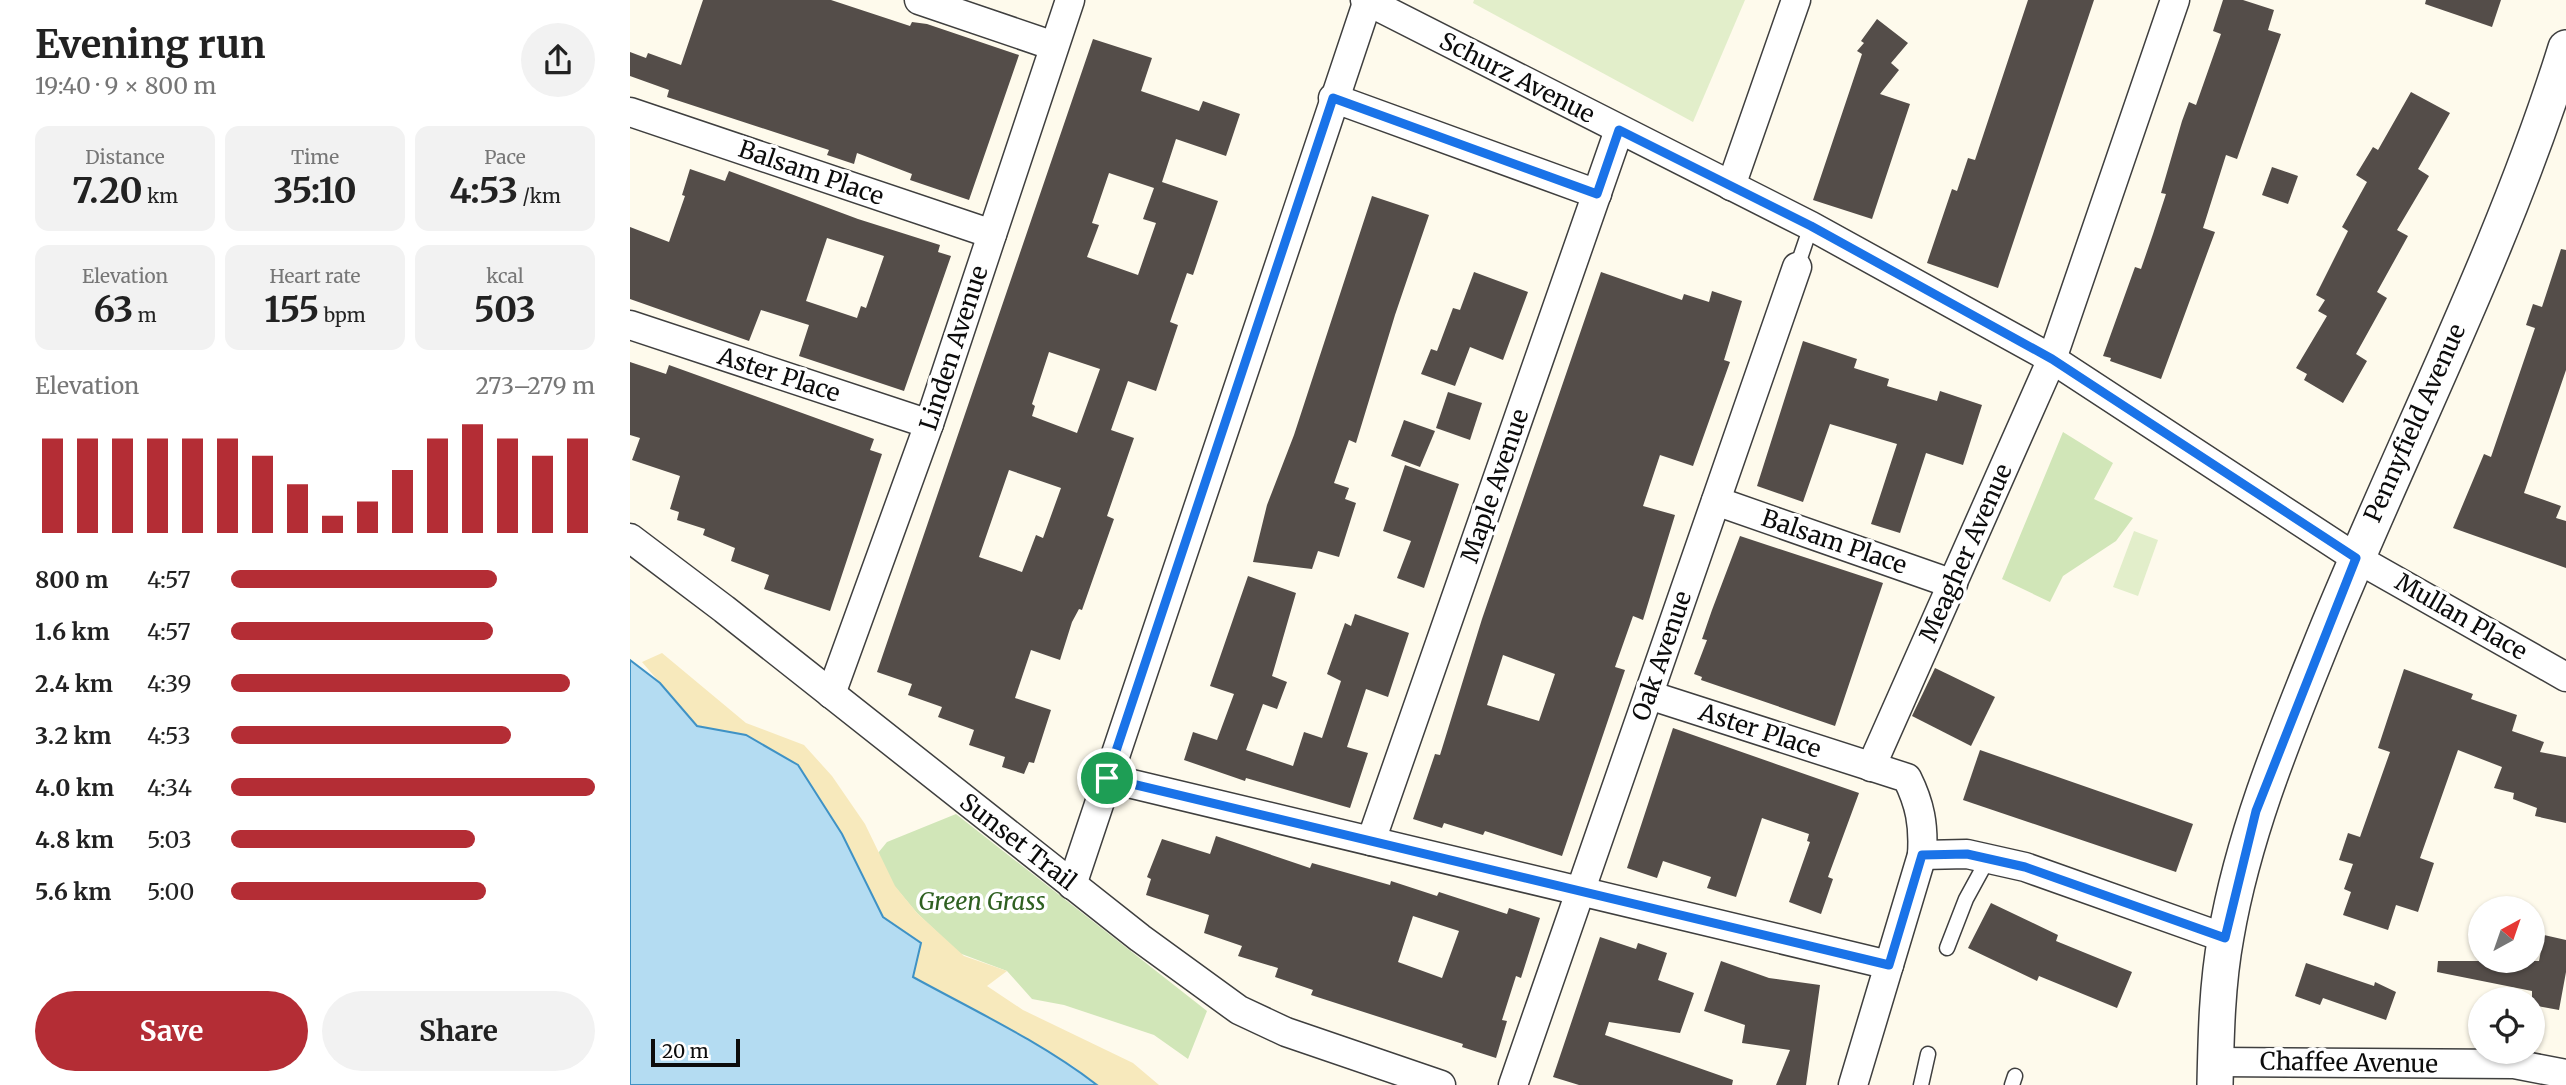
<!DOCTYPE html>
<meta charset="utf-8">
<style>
:root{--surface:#fff;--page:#f2f2f2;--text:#222;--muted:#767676;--accent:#b42d35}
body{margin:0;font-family:Merriweather,serif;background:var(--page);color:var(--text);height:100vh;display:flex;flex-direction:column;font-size:26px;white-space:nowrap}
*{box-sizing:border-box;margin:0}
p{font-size:23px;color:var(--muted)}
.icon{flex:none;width:38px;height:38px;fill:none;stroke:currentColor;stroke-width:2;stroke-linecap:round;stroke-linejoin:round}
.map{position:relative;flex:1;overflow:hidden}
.sheet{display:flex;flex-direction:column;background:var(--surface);width:630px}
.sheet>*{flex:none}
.needle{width:46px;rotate:40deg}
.fabs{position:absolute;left:1838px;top:896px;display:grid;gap:14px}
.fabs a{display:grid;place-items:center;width:77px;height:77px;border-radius:50%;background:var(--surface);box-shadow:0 2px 5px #0004;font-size:35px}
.scale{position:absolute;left:21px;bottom:18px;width:89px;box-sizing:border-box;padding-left:7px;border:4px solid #0c0c0c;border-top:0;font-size:19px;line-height:24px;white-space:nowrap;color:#0c0c0c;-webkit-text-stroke:5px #fff;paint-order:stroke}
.pin{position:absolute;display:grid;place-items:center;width:60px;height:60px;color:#fff;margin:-30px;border:4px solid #fff;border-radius:50%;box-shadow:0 2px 7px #0007}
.round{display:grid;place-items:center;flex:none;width:74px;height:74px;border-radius:37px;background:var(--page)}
.head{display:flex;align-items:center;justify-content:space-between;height:119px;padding:0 35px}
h1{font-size:38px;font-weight:700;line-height:52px}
.figures{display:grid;grid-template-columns:repeat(3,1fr);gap:10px;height:119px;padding:7px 35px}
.figures div{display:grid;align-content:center;border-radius:14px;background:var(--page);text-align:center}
.figures b{font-size:35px;font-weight:700}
.figures small{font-size:19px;font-weight:400}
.figures p{font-size:19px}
.chart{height:196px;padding:14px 35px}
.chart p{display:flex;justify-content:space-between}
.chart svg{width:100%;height:126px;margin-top:7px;stroke:var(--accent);stroke-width:6}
.primary-button{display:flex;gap:14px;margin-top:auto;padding:14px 35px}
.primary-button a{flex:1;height:80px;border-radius:42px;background:var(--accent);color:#fff;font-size:28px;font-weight:700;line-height:80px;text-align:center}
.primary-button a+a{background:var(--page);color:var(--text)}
ul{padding:0 35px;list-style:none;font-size:23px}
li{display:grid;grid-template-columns:112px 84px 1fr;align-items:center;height:52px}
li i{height:18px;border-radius:9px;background:var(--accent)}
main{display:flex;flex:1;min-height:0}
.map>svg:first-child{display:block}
.green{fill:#d1e6b8}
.sand{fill:#f7e9bc}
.pitch{fill:#e2eeca}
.water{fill:#b4dcf2;stroke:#3f92c5;stroke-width:2}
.building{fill:#544d49;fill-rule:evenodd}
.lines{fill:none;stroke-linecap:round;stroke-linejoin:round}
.service-casing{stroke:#3f3f3f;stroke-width:17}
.minor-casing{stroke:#3f3f3f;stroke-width:31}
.tertiary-casing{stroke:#3f3f3f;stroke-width:38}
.service{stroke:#fff;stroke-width:14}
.minor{stroke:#fff;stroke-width:28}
.tertiary{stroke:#fff;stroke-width:35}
.route-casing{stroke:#fff;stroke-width:14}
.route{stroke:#1a73e8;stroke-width:9}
.labels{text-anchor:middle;stroke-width:7;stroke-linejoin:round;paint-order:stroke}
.street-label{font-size:24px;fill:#0c0c0c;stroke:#fff}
.park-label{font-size:24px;font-style:italic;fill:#2f6021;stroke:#fff}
</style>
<main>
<section class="sheet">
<div class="head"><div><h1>Evening run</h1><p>19:40 · 9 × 800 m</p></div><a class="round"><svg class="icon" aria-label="share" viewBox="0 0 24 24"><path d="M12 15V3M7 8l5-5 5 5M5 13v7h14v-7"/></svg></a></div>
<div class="figures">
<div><p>Distance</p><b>7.20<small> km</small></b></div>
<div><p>Time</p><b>35:10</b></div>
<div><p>Pace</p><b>4:53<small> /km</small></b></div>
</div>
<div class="figures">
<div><p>Elevation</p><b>63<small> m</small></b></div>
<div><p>Heart rate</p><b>155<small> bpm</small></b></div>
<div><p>kcal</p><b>503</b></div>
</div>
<div class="chart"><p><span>Elevation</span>273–279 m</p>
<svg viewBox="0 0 160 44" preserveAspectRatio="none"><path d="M5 44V11M15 44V11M25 44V11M35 44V11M45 44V11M55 44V11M65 44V17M75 44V27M85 44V38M95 44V33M105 44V22M115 44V11M125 44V6M135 44V11M145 44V17M155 44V11"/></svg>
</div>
<ul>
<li><b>800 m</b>4:57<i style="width:73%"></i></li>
<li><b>1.6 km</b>4:57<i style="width:72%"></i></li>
<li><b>2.4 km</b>4:39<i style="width:93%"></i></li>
<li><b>3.2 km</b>4:53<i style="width:77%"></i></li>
<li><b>4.0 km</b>4:34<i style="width:100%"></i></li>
<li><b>4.8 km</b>5:03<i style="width:67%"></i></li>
<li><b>5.6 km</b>5:00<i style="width:70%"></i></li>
</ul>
<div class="primary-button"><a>Save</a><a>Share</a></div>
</section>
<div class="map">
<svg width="1936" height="1085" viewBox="0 0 1936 1085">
<rect width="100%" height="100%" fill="#fefaec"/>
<g class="green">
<path d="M 1433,432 L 1483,463 L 1464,499 L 1503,518 L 1486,541 L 1433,576 L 1420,602 L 1372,579 Z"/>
<path d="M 326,814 L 577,1011 L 558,1059 L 524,1035 L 434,1005 L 402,999 L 377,971 L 329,953 L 287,913 L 255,875 L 248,853 L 257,842 Z"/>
</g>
<path class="sand" d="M 32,653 L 116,723 L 174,745 L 202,776 L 235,824 L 265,886 L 287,913 L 334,956 L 377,971 L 357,986 L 393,1010 L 503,1063 L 529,1085 L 467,1085 L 443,1066 L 371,1024 L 339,1010 L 283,977 L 291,943 L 253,917 L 212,834 L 168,765 L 116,735 L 67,726 L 12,662 Z"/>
<g class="pitch">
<path d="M 844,0 L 1115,0 L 1063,122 L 843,3 Z"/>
<path d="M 1504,531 L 1528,540 L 1508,596 L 1483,587 Z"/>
</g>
<path class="water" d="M 0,660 L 30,683 L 67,726 L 116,735 L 168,765 L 212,834 L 253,917 L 291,943 L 283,977 C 345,1011 411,1042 467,1085 L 0,1085 Z"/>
<g class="building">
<path d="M 73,0 L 201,0 L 280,26 L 282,22 L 297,24 L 389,55 L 339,200 L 280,180 L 282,174 L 227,153 L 224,164 L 197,155 L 199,150 L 37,97 L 39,90 L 0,76 L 0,52 L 16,58 L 18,53 L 51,65 Z"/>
<path d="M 1398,0 L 1464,0 L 1368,288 L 1297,263 L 1322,189 L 1327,191 L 1338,158 L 1345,160 Z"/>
<path d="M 1593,0 L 1613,0 L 1644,10 L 1638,30 L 1651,34 L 1607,159 L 1596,155 L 1573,228 L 1585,232 L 1531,379 L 1480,361 L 1481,358 L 1473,356 L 1505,267 L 1511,269 L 1523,234 L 1536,194 L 1531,193 L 1552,121 L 1559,102 L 1566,105 L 1591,34 L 1583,31 Z"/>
<path d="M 1796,0 L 1871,0 L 1862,27 L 1795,4 Z"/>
<path d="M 1247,19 L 1278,43 L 1261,63 L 1269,70 L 1250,94 L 1280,104 L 1242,219 L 1183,200 L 1232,54 L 1227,51 L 1234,43 L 1231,41 Z"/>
<path d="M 463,39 L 522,58 L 511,91 L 569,111 L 573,101 L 610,114 L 596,156 L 546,139 L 532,182 L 588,201 L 563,275 L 557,273 L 540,322 L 548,325 L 526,391 L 498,381 L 481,430 L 504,438 L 477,516 L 484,519 L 452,610 L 449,609 L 442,622 L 430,660 L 401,650 L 385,698 L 421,710 L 404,763 L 399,762 L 394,774 L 372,767 L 375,757 L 339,745 L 344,730 L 308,717 L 312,707 L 278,695 L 282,684 L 247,672 ZM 479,173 L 524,188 L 513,219 L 526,223 L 508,275 L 457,257 L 469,225 L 462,223 ZM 419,352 L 470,369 L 447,433 L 402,416 L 405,406 L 402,404 ZM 379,470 L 431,488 L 413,538 L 406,535 L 392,572 L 349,557 Z"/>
<path d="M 1781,92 L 1820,113 L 1788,169 L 1799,176 L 1767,230 L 1778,236 L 1747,292 L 1757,298 L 1726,354 L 1737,361 L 1713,403 L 1674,380 L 1677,374 L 1666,368 L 1697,316 L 1688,311 L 1695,300 L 1686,295 L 1718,231 L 1712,227 L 1737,182 L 1726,175 L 1743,147 L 1748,150 Z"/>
<path d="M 1642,167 L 1668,176 L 1658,204 L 1632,195 Z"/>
<path d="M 60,169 L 95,181 L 99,171 L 228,219 L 310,245 L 308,252 L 321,256 L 274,391 L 169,356 L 179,325 L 131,310 L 119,341 L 0,299 L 0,227 L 39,242 L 55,196 L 52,195 ZM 197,238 L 254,256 L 236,308 L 231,306 L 227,318 L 176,301 Z"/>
<path d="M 742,196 L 799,215 L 765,315 L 726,443 L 719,440 L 704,483 L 719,488 L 715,499 L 726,503 L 709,557 L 688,551 L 682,569 L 623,562 L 637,505 L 664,435 Z"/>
<path d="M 1931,249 L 1936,250 L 1936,370 L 1894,493 L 1931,506 L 1926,518 L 1936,521 L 1936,568 L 1823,528 L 1854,454 L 1861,457 L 1905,328 L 1896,325 L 1903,304 L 1912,307 Z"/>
<path d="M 844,272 L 898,292 L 873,360 L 840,347 L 825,386 L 791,374 L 801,349 L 807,351 L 823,308 L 830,310 Z"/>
<path d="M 971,272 L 1052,300 L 1054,294 L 1079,302 L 1082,291 L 1112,301 L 1094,360 L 1100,362 L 1063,466 L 1030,455 L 1013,506 L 1045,515 L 1013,620 L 1003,616 L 985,667 L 995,670 L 932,856 L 855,831 L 853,835 L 814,823 L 812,828 L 783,819 L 805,754 L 810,755 L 852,619 ZM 873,655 L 925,674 L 909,721 L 857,705 Z"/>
<path d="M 1173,341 L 1227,359 L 1224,368 L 1259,379 L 1257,386 L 1307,401 L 1310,391 L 1352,405 L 1333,465 L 1296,453 L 1270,533 L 1241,524 L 1267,444 L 1200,424 L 1173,502 L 1127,486 Z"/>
<path d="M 0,362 L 36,374 L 39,365 L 244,439 L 240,450 L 252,454 L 200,611 L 134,589 L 139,575 L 101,561 L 105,548 L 73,535 L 75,529 L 47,520 L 49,512 L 40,509 L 50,476 L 2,460 L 10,438 L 0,435 Z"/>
<path d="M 818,392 L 852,403 L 840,440 L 806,428 Z"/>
<path d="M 774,420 L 805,431 L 790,467 L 761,456 Z"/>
<path d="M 775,465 L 829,484 L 794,588 L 767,578 L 781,541 L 753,531 Z"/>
<path d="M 1110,536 L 1253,583 L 1205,726 L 1071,680 L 1072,677 L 1064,674 L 1077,640 L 1072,639 L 1082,610 Z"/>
<path d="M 618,576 L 666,593 L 642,676 L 657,682 L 647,709 L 633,704 L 616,750 L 663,766 L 674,732 L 692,738 L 711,681 L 697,674 L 715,623 L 721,626 L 725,614 L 779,633 L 758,697 L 736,689 L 717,747 L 738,753 L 720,808 L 616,778 L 615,781 L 554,760 L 563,732 L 587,740 L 604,694 L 580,686 Z"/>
<path d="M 1305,668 L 1365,697 L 1341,746 L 1282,716 Z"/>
<path d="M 1774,669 L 1843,694 L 1841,699 L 1887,715 L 1882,731 L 1914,742 L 1910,752 L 1936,757 L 1936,823 L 1905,816 L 1907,808 L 1883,799 L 1884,793 L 1864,788 L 1872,767 L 1828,750 L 1790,858 L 1804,863 L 1788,912 L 1766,905 L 1758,930 L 1713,915 L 1721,892 L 1714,889 L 1723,864 L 1709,860 L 1718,833 L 1730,837 L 1760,752 L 1748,748 Z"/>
<path d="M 1043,728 L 1229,793 L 1198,877 L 1203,879 L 1191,914 L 1159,902 L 1180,842 L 1177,841 L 1179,834 L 1132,818 L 1106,897 L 1077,888 L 1081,877 L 1033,861 L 1027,878 L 997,868 Z"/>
<path d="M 1350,750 L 1563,824 L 1546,872 L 1333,800 Z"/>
<path d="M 586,836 L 680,868 L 682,863 L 760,885 L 761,881 L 807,896 L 809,892 L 877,914 L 879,908 L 910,918 L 891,978 L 886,976 L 872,1020 L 877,1021 L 866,1058 L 832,1047 L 833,1044 L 681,995 L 683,990 L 645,977 L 648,968 L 608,956 L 612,946 L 574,933 L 579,915 L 516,895 L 521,879 L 517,877 L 532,839 L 580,854 ZM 783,916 L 829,931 L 812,978 L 768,962 Z"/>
<path d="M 1361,903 L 1428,935 L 1426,941 L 1502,972 L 1487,1008 L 1409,976 L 1407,981 L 1338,948 Z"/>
<path d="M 1914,935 L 1936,940 L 1936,972 L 1929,1010 L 1902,1005 L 1902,991 L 1807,972 L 1808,961 L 1909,961 Z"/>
<path d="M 970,937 L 1006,949 L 1008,943 L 1037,953 L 1028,980 L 1064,993 L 1050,1033 L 979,1022 L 975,1035 L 1103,1080 L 1102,1085 L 949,1085 L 923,1077 Z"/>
<path d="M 1091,961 L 1139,978 L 1190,985 L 1176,1085 L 1146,1085 L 1160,1050 L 1112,1043 L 1115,1025 L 1074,1011 Z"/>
<path d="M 1676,963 L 1744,986 L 1745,982 L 1766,992 L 1756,1020 L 1693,998 L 1690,1005 L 1665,996 Z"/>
</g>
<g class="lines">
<defs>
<g id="service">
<path d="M 1167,267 L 1181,226"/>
<path d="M 1317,948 L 1336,899 L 1359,857"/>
<path d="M 1291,1085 L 1298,1054"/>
<path d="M 1382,1085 L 1385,1076"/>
</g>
<g id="minor">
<path d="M 289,0 L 424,46"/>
<path d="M 735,0 L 1181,226 L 1422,359 L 1726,558 L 1936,677"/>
<path d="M 703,98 L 967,194"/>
<path d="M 0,112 L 362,234"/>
<path d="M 1101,186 L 1166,0"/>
<path d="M 0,325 L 299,424"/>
<path d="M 1086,501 L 1323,584"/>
<path d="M 0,538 L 94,609 L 510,938 L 609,1010 L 656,1032 L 811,1085"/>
<path d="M 201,694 L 299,424 L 440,0"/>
<path d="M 1019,695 L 1277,778 C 1290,804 1294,825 1292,855 L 1223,1085"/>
<path d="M 1241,767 L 1422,359 L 1545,0"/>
<path d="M 477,778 L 1259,965"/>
<path d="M 741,841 L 989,130"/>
<path d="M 1292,855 L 1337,854 L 1395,867 L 1595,938"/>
<path d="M 442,885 L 738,0"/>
<path d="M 1586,1062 L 1884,1064 L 1936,1074"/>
<path d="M 883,1085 L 1167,267"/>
</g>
<path id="tertiary" d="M 1585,1085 C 1586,1036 1587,984 1596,936 C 1614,832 1655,734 1694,637 C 1774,441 1873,250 1936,48"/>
</defs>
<use href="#service" class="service-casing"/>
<use href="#minor" class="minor-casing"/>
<use href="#tertiary" class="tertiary-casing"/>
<use href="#service" class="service"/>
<use href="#minor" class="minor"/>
<use href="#tertiary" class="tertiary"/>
</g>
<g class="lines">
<defs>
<path id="route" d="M 703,98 L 967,194 L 989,130 L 1181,226 L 1422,359 L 1726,558 L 1626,811 L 1595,938 L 1395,867 L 1337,854 L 1292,855 L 1259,965 L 477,778 Z"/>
</defs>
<use href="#route" class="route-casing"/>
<use href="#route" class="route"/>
</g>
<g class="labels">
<g class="street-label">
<text transform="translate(887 78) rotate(27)" y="8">Schurz Avenue</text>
<text transform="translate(181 173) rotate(19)" y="8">Balsam Place</text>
<text transform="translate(324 348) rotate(-72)" y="8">Linden Avenue</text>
<text transform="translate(149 375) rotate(18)" y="8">Aster Place</text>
<text transform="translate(1785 423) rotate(-66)" y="8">Pennyfield Avenue</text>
<text transform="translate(865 486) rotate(-71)" y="8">Maple Avenue</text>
<text transform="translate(1204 542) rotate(19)" y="8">Balsam Place</text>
<text transform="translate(1336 553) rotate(-66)" y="8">Meagher Avenue</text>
<text transform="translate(1831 617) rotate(30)" y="8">Mullan Place</text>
<text transform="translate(1032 656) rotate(-71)" y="8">Oak Avenue</text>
<text transform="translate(1130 731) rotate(18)" y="8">Aster Place</text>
<text transform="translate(388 842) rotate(38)" y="8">Sunset Trail</text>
<text transform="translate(1719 1063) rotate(1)" y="8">Chaffee Avenue</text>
</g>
<g class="park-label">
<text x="352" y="910">Green Grass</text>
</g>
</g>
</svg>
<div class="fabs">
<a><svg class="needle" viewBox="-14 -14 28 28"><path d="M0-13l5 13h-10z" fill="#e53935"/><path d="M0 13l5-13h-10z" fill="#767676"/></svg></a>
<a><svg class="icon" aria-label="locate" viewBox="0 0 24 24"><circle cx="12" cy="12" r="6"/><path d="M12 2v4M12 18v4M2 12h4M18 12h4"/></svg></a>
</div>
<div class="scale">20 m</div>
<div class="pin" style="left:477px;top:778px;background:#1e9e55"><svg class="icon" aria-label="arrive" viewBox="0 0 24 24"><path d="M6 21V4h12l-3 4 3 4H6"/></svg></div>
</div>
</main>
